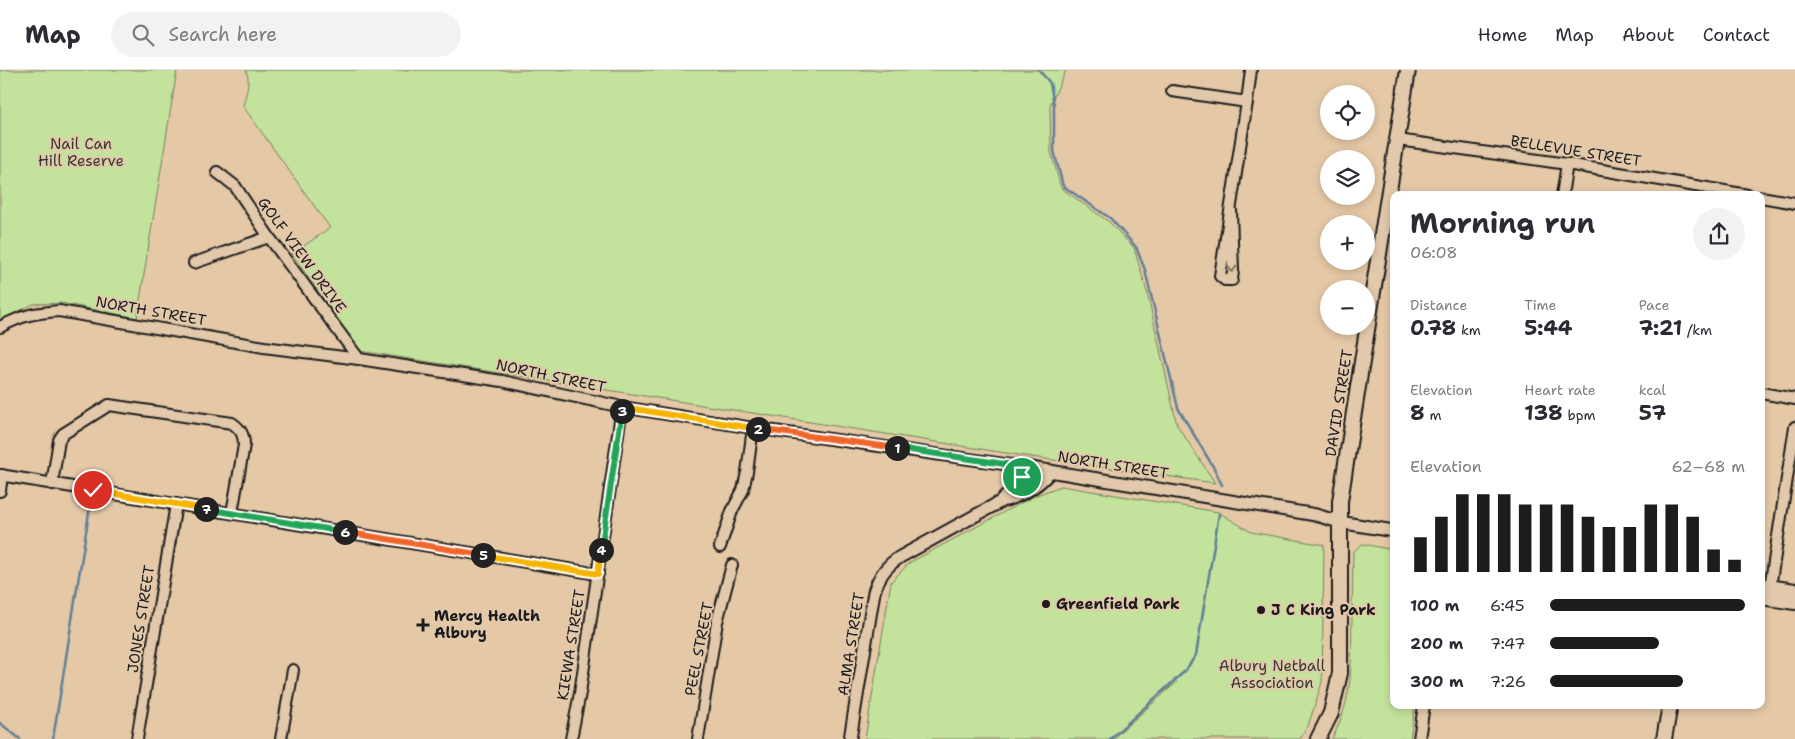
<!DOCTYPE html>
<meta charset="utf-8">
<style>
:root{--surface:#fff;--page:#f2f2f3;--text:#2b2b33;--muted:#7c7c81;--line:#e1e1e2;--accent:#1c1c1c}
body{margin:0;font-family:"Shantell Sans",sans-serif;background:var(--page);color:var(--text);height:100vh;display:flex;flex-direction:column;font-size:19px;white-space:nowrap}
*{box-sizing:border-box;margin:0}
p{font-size:16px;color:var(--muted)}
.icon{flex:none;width:28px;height:28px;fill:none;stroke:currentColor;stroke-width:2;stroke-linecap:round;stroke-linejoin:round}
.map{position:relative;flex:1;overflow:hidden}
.sheet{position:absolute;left:1390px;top:121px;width:375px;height:518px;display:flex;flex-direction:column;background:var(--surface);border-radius:10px;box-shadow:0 2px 8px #0003}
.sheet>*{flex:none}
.controls{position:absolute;left:1320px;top:15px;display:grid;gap:10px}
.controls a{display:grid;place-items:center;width:55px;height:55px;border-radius:50%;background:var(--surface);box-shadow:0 2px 8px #0003;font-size:25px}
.pin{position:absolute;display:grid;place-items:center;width:42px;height:42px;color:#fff;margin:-21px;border:2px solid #fff;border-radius:50%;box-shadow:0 1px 5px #0007}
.km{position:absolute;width:25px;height:25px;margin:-12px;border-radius:50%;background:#222;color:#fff;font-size:14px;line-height:25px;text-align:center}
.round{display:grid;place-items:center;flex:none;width:52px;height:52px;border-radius:26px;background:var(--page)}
.summary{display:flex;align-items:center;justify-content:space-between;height:85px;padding:0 20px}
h1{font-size:28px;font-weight:700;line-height:38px}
.figures{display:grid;grid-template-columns:repeat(3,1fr);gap:8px;height:85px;padding:5px 20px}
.figures div{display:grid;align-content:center}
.figures b{font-size:21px;font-weight:700}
.figures small{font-size:14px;font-weight:400}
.figures p{font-size:14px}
.chart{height:140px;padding:10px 20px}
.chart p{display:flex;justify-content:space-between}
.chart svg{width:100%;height:90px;margin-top:5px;stroke:var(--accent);stroke-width:6}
ul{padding:0 20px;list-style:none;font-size:16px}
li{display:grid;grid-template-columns:80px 60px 1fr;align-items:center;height:38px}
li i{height:12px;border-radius:6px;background:var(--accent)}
header{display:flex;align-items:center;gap:30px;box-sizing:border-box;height:70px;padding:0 25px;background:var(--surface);border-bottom:1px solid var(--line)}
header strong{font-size:24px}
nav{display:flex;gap:28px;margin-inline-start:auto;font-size:18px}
.search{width:350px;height:45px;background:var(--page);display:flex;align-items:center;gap:12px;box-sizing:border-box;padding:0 18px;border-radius:28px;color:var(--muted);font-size:19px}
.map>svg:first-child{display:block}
.green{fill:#c3e39c;stroke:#70805c}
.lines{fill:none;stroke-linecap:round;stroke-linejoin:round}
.stream{stroke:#5f8098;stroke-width:2.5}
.minor-casing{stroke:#1c1c1c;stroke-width:14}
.tertiary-casing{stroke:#1c1c1c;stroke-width:15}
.secondary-casing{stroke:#1c1c1c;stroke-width:18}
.minor{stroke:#e3c9ab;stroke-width:10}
.tertiary{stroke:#e3c9ab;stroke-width:11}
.secondary{stroke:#e3c9ab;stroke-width:14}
.oneway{stroke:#807264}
.split-1-casing{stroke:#fff;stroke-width:10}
.split-2-casing{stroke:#fff;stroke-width:10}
.split-3-casing{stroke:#fff;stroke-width:10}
.split-4-casing{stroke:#fff;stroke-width:10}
.split-5-casing{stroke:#fff;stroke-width:10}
.split-6-casing{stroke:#fff;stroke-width:10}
.split-7-casing{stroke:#fff;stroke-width:10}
.split-8-casing{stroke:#fff;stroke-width:10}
.split-1{stroke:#22a559;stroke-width:6}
.split-2{stroke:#f0652b;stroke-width:6}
.split-3{stroke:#f5b400;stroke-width:6}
.split-4{stroke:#22a559;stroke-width:6}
.split-5{stroke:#f5b400;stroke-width:6}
.split-6{stroke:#f0652b;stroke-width:6}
.split-7{stroke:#22a559;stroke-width:6}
.split-8{stroke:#f5b400;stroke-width:6}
.poi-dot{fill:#1c1c1c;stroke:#e3c9ab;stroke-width:2}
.labels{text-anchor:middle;stroke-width:4;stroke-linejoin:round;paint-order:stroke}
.park-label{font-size:15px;fill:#353a2f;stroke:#e3c9ab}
.street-label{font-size:15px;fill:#1c1c1c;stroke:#e3c9ab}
.poi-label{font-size:15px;font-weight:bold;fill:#1c1c1c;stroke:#e3c9ab;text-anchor:start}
</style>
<header>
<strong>Map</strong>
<div class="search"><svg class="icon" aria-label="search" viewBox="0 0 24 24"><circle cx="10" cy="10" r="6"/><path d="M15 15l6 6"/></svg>Search here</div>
<nav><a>Home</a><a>Map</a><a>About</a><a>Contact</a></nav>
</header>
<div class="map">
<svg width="1795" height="669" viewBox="0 0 1795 669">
<rect width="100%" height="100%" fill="#e5c8a6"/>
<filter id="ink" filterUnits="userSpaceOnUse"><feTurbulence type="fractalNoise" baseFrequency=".02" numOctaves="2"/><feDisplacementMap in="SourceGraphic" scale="10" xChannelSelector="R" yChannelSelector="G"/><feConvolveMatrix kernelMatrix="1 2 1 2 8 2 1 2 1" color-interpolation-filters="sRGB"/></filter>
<g filter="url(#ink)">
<g class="green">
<path d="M 0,0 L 177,0 L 137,248 L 61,233 L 33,234 L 0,251 Z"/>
<path d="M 246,0 L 1066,0 L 1050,35 L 1051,82 L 1061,118 L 1109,152 L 1134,178 L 1147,222 L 1177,355 L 1215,413 L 1025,386 L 360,281 L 292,184 L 330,158 L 243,36 C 246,24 251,11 246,0 Z"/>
<path d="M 1061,416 L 1218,442 L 1251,462 L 1324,475 L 1322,612 L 1308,656 L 1300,669 L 1112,669 L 1177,612 L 1158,626 L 1110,669 L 865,669 L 891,512 L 909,493 L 1034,426 Z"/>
<path d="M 1362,474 L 1394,480 L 1394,635 L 1415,635 L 1410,669 L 1332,669 C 1354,627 1351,593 1352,548 C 1352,526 1353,504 1353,482 Z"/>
</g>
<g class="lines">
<g class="stream">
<path d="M 1039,0 L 1050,13 L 1054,35 L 1054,81 L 1063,116 L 1110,148 L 1136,177 L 1145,200 L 1178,338 L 1215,400 L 1222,415"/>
<path d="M 0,653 L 20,669"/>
<path d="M 53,669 L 92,424"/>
<path d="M 1110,669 L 1185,601 L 1196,585 L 1219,444"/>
</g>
<defs>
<g id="minor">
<path d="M 1172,21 L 1247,32"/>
<path d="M 1398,70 L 1567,94 L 1748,125"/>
<path d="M 217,102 L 235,116 L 269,167 L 359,289"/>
<path d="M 1562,125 L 1567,94"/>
<path d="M 1761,127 L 1795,133"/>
<path d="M 1231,140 L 1233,201 L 1232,210 L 1225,210 L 1220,206 L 1247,32 L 1251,0"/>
<path d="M 194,193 L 269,167"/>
<path d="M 0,257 C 23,245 34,243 59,241 L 264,277 L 359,289 L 502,311 L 622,337 L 753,358 L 1025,397"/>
<path d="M 1761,323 L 1795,329"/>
<path d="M 0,405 L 598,504"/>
<path d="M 52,414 L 59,370 L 63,364 L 109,335 L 232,353 C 241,359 244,365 244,375 L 232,443"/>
<path d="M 0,421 L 2,405"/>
<path d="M 720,477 L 732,441 L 743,420 L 747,402 L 753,358"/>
<path d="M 1770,517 L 1795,357"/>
<path d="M 137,669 L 176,434"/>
<path d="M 281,669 L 293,600"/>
<path d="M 571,669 L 580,623 L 622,337"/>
<path d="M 698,669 L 717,552 L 732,495"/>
<path d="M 1419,669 L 1424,635"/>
</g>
<g id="tertiary">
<path d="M 1006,430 C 1025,424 1038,416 1051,401"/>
<path d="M 850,669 L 874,522 C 879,506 886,496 900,487 L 1000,432 L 1019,414 L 1025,397 L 1316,445 L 1339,452 L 1394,461"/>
</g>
<g id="secondary">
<path d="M 1761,516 L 1795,521"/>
<path d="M 1761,527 L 1795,532"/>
<path d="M 1318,669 L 1331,643 L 1340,603 L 1340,431 L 1408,0"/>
<path d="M 1664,669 L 1670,635"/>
</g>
</defs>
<use href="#minor" class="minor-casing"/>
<use href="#tertiary" class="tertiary-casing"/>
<use href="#secondary" class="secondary-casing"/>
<use href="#minor" class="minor"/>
<use href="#tertiary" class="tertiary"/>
<use href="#secondary" class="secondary"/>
</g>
<defs><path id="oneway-chevron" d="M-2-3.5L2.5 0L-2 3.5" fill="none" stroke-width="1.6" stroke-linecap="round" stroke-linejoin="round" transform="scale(1.25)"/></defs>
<use class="oneway" href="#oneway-chevron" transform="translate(1232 199) rotate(91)"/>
</g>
<g class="lines" filter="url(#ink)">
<defs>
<path id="split-1" d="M 897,378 L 1025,397 L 1022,407"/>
<path id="split-2" d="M 758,359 L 897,378"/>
<path id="split-3" d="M 622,341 L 622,337 L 758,359"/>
<path id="split-4" d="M 601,480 L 622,341"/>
<path id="split-5" d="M 483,485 L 598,504 L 601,480"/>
<path id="split-6" d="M 345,462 L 483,485"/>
<path id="split-7" d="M 206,439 L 345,462"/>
<path id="split-8" d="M 93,420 L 206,439"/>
</defs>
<use href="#split-1" class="split-1-casing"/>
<use href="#split-2" class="split-2-casing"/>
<use href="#split-3" class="split-3-casing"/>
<use href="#split-4" class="split-4-casing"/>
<use href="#split-5" class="split-5-casing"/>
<use href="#split-6" class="split-6-casing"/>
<use href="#split-7" class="split-7-casing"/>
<use href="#split-8" class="split-8-casing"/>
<use href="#split-1" class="split-1"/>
<use href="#split-2" class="split-2"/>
<use href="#split-3" class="split-3"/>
<use href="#split-4" class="split-4"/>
<use href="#split-5" class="split-5"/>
<use href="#split-6" class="split-6"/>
<use href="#split-7" class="split-7"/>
<use href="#split-8" class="split-8"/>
</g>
<g class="poi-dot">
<circle cx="1046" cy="534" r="5"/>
<circle cx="1261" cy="540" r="5"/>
<path d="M420.5 547.5h5v5h5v5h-5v5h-5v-5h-5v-5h5z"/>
</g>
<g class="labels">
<g class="park-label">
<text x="81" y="79">Nail Can<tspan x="81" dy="17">Hill Reserve</tspan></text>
<text x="1272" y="601">Albury Netball<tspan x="1272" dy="17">Association</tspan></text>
</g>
<g class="street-label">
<text transform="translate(1576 81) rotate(9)" y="5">BELLEVUE STREET</text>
<text transform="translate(302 185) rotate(54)" y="5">GOLF VIEW DRIVE</text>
<text transform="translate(151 241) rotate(10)" y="5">NORTH STREET</text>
<text transform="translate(551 306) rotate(12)" y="5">NORTH STREET</text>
<text transform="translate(1339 333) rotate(-81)" y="5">DAVID STREET</text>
<text transform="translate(1113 395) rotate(9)" y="5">NORTH STREET</text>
<text transform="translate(141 549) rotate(-81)" y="5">JONES STREET</text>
<text transform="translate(851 574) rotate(-81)" y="5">ALMA STREET</text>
<text transform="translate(571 575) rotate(-81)" y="5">KIEWA STREET</text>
<text transform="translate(699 579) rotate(-79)" y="5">PEEL STREET</text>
</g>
<g class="poi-label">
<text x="1056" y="539">Greenfield Park</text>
<text x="1271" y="545">J C King Park</text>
<text x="434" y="551">Mercy Health<tspan x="434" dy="17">Albury</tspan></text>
</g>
</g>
</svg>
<div class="controls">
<a><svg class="icon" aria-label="locate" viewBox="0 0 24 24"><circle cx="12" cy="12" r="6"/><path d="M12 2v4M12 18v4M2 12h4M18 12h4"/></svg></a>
<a><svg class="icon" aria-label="layers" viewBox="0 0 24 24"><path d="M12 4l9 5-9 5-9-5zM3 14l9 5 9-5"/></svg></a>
<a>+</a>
<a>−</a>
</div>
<div class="pin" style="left:1022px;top:407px;background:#1e9e55"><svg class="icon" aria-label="arrive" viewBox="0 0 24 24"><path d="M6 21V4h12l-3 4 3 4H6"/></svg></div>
<div class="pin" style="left:93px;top:420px;background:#d93025"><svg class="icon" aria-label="check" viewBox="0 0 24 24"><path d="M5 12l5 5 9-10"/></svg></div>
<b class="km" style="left:897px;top:378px">1</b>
<b class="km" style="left:758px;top:359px">2</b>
<b class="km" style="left:622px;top:341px">3</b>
<b class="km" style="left:601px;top:480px">4</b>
<b class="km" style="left:483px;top:485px">5</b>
<b class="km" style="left:345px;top:462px">6</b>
<b class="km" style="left:206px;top:439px">7</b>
<section class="sheet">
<div class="summary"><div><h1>Morning run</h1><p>06:08</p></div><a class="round"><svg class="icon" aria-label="share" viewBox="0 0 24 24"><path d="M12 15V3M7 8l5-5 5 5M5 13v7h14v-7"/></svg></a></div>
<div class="figures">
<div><p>Distance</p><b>0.78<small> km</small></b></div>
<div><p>Time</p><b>5:44</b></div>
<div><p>Pace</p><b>7:21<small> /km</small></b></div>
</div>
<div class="figures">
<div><p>Elevation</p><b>8<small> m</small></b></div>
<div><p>Heart rate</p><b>138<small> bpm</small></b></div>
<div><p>kcal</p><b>57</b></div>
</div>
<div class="chart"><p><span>Elevation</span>62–68 m</p>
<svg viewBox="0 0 160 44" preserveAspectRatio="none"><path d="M5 44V27M15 44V17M25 44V6M35 44V6M45 44V6M55 44V11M65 44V11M75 44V11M85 44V17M95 44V22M105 44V22M115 44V11M125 44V11M135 44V17M145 44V33M155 44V38"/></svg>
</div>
<ul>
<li><b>100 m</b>6:45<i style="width:100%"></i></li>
<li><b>200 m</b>7:47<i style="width:56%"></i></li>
<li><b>300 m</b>7:26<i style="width:68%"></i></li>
</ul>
</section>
</div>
